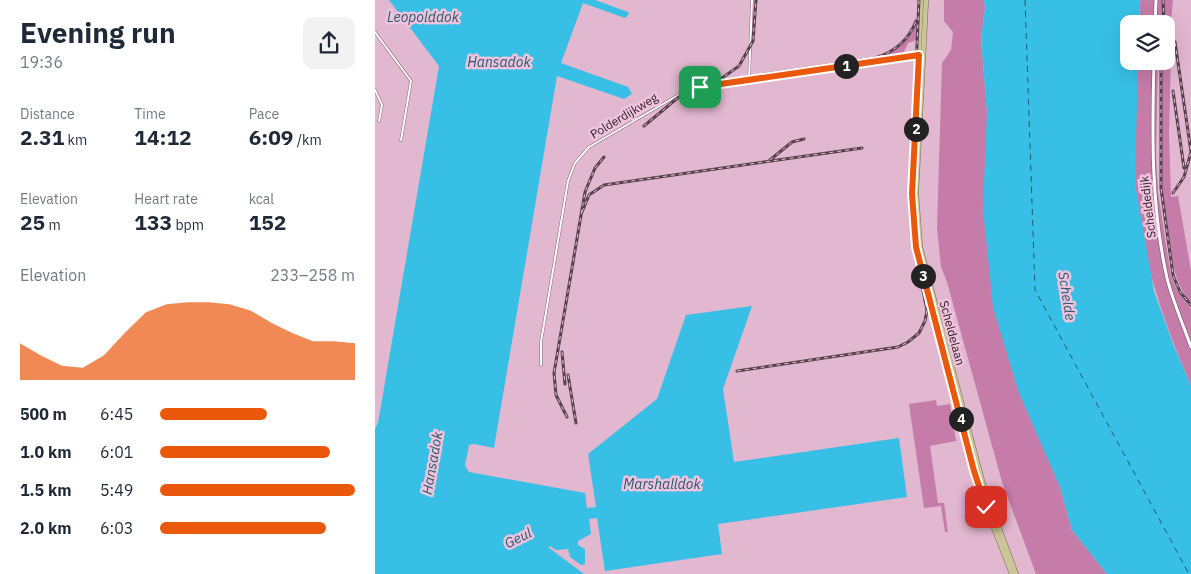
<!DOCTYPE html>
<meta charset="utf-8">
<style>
:root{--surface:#fff;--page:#f2f2f3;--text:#1f2937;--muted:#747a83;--accent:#ea580c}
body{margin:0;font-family:"IBM Plex Sans",sans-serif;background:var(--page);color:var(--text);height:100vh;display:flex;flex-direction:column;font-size:19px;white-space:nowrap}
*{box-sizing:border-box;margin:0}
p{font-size:16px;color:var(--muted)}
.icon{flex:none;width:28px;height:28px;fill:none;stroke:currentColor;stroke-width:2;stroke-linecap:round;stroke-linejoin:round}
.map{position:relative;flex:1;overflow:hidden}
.panel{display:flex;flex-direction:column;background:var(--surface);width:375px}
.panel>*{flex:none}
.controls{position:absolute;left:745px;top:15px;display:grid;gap:10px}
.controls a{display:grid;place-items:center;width:55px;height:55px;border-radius:10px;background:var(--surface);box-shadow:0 5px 20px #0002;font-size:25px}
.pin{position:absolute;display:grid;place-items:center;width:42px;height:42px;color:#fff;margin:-21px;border-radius:10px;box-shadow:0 2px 8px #0006}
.km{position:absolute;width:25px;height:25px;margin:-12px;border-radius:50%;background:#222;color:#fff;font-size:14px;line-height:25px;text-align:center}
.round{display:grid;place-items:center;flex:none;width:52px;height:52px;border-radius:10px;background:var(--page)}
.head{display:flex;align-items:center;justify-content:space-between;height:85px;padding:0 20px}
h1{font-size:28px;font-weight:700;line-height:38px}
.stats{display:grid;grid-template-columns:repeat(3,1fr);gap:8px;height:85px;padding:5px 20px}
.stats div{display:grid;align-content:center}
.stats b{font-size:21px;font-weight:700}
.stats small{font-size:14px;font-weight:400}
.stats p{font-size:14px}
.chart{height:140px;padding:10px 20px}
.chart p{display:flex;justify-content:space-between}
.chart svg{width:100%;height:90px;margin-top:5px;fill:var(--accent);opacity:.7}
ul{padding:0 20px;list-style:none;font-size:16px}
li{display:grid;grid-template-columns:80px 60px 1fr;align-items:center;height:38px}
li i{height:12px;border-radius:6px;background:var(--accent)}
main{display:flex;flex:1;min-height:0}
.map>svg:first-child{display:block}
.green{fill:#c57ca9}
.water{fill:#38bfe6}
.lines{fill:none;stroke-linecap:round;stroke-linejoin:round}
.ferry{stroke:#255a6b;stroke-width:1;stroke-dasharray:6 5;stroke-linecap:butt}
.minor-casing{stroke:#8a637b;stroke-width:3}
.tertiary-casing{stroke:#8a637b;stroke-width:4.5}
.primary-casing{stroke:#7c7044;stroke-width:5.5}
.minor{stroke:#fff;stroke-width:2}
.tertiary{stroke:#fff;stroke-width:3}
.primary{stroke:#cbc59a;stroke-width:4.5}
.rail-casing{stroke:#56404d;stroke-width:3}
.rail{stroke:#efc3dd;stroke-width:1;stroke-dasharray:4;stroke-linecap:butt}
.route-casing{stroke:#fff;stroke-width:10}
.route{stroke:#ea580c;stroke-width:6}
.labels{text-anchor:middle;stroke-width:5;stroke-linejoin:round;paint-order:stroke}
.street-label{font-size:12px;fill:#2a1a24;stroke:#efc3dd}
.water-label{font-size:14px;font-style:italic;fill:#255a6b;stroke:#efc3dd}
</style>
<main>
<section class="panel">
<div class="head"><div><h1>Evening run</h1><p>19:36</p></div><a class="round"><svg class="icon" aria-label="share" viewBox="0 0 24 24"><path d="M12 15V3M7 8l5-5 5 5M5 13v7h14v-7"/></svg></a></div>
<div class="stats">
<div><p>Distance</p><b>2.31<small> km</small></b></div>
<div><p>Time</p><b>14:12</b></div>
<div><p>Pace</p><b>6:09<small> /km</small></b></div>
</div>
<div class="stats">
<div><p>Elevation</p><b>25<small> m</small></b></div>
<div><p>Heart rate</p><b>133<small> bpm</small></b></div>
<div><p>kcal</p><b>152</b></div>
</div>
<div class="chart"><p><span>Elevation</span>233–258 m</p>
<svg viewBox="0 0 160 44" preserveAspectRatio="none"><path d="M0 44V26L10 32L20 37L30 38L40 32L50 21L60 11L70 7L80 6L90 6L100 7L110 10L120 16L130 21L140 25L150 25L160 26V44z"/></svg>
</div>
<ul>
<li><b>500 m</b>6:45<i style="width:55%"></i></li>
<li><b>1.0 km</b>6:01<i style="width:87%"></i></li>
<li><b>1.5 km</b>5:49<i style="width:100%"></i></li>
<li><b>2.0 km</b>6:03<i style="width:85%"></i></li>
</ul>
</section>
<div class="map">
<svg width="816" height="574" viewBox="0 0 816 574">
<rect width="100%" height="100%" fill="#e2b7d0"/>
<g class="green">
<path d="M 569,0 L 609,0 L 610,8 L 606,38 L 612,112 L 685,487 L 697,530 L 732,574 L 661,574 L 627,482 L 572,282 L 566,267 L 562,228 L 567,63 L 576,50 L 578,32 L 569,21 Z"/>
<path d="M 765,0 L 798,0 L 795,34 L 791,34 L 791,24 L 764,24 Z"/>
<path d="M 543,19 L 541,40 L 533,43 L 527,56 L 493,61 C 516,54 534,44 543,19 Z"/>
<path d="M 791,51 L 796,52 L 794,135 L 796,197 L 803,196 L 816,270 L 816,303 C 780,266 785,115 787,61 L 791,61 Z"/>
<path d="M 763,61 L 783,61 L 781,155 L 783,192 L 796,276 L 803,292 L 816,308 L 816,386 C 788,321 765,254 760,183 C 757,143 761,101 763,61 Z"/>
<path d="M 561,400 L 562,406 L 575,404 L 581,441 L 555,446 L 563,503 L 569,503 L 573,532 L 570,532 L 566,506 L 549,508 L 534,404 Z"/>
</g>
<g class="water">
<path d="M 14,0 L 220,0 L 253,12 L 254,14 L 250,18 L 208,3 L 186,63 L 253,87 L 257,94 L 249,99 L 182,76 L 119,448 L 99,444 L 94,445 L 90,466 L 94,472 L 210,493 L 212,508 L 221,507 L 213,454 L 282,399 L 311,315 L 377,306 L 348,389 L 359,462 L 524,438 L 532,497 L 343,524 L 347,554 L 230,571 L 222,518 L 214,519 L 216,534 L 203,541 L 203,545 L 210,549 L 210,564 L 206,565 L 195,557 L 193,549 L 181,550 L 175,546 L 173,547 L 209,574 L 0,574 L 0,429 L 3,423 L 64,66 Z"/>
<path d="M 609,0 L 765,0 L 764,24 L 754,24 L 754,61 L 763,61 L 760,183 L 779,291 L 798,344 L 816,386 L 816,574 L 732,574 L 697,530 L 685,487 L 644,393 L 618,307 L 608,208 L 612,112 L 606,38 L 610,8 Z"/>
</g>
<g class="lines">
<path class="ferry" d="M 650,0 L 660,290 L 814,574"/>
<defs>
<g id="minor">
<path d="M 0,32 L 36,81 L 26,140"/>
<path d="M 374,80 L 377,0"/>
<path d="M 0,90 L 7,105 L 4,121"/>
<path d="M 166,365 L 166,342 L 193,181 L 200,163 L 214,147 L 312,90 L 543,55"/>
</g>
<g id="tertiary">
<path d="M 780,24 L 781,0"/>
<path d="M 779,61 C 777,134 776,207 792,278 C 798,302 808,324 816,347"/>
</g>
<g id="primary">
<path d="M 546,0 L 537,194 L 541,247 L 604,489 L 637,574"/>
<path d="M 551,0 L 541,193 L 545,247 L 609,488 L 641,574"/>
</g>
</defs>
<use href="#minor" class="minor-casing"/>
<use href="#tertiary" class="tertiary-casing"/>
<use href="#primary" class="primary-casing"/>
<use href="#minor" class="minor"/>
<use href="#tertiary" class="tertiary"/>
<use href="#primary" class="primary"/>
<defs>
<g id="rail">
<path d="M 788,0 L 789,24"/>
<path d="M 786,61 L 786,188 L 798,275 L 805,292 L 816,305"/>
<path d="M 330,83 L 500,58 C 520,52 534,39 541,21"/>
<path d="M 798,91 L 809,168"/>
<path d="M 269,126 L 311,91 L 347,78 L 364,66 L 378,41 L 381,0"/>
<path d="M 395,160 L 417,142 L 429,139"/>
<path d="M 798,193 L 809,177 L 816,152 L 800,42"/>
<path d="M 207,212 L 214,195 L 229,185 L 487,148"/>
<path d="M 187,352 L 190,384"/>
<path d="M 362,371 L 523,347 L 533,342 L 544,333 L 550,321 L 552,310 L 539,247 L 535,205 L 544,0"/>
<path d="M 193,375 L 201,423"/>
<path d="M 192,417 L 181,395 L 179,373 L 210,192 L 220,168 L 229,157"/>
</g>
</defs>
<use href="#rail" class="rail-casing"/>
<use href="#rail" class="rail"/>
</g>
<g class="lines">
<defs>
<path id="route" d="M 325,87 L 544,55 L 537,194 L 541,247 L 599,471 L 611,507"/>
</defs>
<use href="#route" class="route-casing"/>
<use href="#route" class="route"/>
</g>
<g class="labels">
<g class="street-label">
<text transform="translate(249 116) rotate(-31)" y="4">Polderdijkweg</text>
<text transform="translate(773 207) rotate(-97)" y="4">Scheldedijk</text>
<text transform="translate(577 333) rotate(75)" y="4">Scheldelaan</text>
</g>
<g class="water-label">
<text x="48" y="22">Leopolddok</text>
<text x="124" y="67">Hansadok</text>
<text transform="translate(692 296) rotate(81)" y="5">Schelde</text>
<text transform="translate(57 463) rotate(-80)" y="5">Hansadok</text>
<text x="287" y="489">Marshalldok</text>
<text transform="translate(143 538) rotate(-27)" y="5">Geul</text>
</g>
</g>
</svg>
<div class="controls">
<a><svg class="icon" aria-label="layers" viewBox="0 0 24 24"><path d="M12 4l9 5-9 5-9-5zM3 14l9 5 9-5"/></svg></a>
</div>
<div class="pin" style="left:325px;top:87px;background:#1e9e55"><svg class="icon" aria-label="arrive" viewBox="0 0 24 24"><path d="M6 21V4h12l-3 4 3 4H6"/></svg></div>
<div class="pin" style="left:611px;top:507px;background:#d93025"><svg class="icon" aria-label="check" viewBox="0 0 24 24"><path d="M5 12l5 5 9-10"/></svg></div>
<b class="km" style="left:471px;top:66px">1</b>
<b class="km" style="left:541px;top:129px">2</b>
<b class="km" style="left:548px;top:276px">3</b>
<b class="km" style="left:586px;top:419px">4</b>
</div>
</main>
